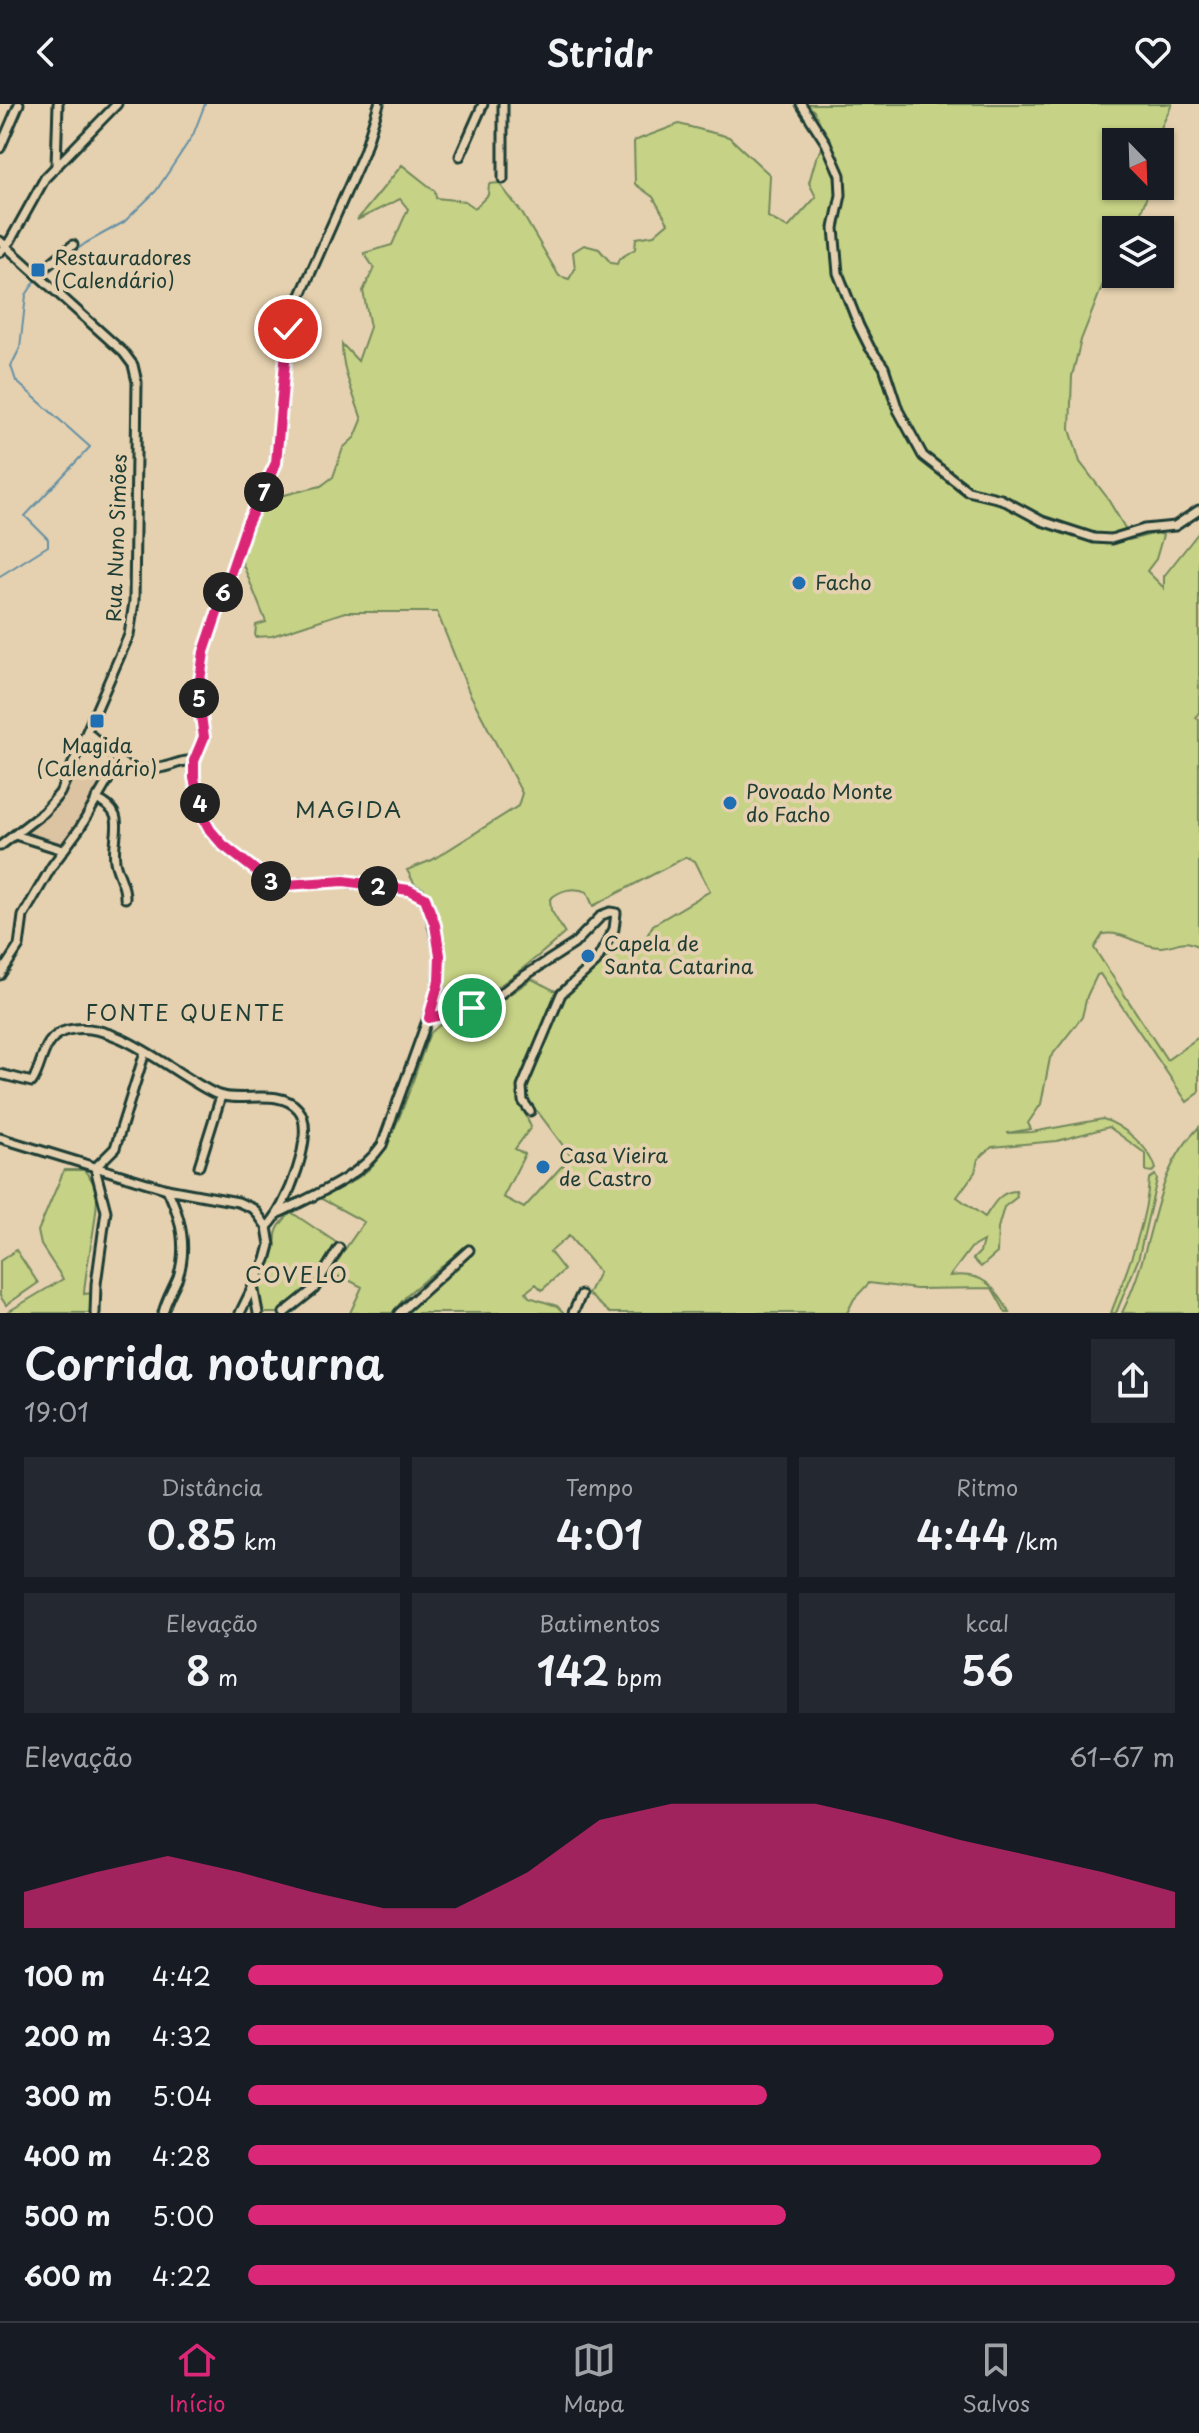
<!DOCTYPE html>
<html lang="pt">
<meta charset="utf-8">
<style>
:root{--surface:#171b24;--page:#242831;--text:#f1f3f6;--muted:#9ea1a6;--line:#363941;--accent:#db2777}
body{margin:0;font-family:"Playpen Sans",sans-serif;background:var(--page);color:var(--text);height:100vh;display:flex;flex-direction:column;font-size:30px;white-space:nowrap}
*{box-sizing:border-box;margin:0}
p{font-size:26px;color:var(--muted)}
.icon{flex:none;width:44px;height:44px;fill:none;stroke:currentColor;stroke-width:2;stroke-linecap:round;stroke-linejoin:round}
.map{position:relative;height:1209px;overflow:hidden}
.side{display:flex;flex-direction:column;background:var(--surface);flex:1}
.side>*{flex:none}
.needle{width:52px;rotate:157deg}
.tools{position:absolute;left:1102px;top:24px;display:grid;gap:16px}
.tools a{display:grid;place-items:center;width:72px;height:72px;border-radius:0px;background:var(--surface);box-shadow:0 2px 6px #0004;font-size:40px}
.pin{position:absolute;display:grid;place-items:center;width:68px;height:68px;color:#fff;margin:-34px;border:4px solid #fff;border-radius:50%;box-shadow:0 2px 8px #0007}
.km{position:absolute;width:40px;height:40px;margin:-20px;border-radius:50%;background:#222;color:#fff;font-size:22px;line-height:40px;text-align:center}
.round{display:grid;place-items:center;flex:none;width:84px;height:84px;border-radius:0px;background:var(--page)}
.overview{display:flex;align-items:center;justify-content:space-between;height:136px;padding:0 24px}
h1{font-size:44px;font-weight:600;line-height:60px}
.stats{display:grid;grid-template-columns:repeat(3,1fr);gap:12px;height:136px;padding:8px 24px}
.stats div{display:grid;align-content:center;border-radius:0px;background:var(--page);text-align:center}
.stats b{font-size:40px;font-weight:600}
.stats small{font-size:22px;font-weight:400}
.stats p{font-size:22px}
.chart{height:224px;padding:16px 24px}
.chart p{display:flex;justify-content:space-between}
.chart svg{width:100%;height:144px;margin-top:8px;fill:var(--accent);opacity:.7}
ul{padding:0 24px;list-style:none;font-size:26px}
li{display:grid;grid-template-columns:128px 96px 1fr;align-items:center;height:60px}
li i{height:20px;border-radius:10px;background:var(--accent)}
header{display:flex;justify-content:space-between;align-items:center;height:104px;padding:0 24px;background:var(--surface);font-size:36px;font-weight:600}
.tab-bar{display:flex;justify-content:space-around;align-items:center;height:112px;border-top:2px solid var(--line);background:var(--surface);font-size:22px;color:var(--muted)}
.tab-bar a{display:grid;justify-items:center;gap:4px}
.tab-bar .active{color:var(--accent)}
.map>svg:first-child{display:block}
.built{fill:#dcc3a1}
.green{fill:#c6d285;stroke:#72885c;stroke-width:2;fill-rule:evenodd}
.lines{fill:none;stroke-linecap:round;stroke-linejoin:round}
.stream{stroke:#6590a5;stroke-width:2}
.minor-casing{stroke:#1f3d34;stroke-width:13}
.minor{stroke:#e5d1af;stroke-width:7}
.route-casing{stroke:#fff;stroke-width:16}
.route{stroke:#db2777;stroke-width:10}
.poi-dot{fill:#1f6fb2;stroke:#e5d1af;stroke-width:3}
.labels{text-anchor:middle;stroke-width:8;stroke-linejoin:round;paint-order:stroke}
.poi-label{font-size:20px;fill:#1f3d34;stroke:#e5d1af;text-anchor:start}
.street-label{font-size:20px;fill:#1f3d34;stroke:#e5d1af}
.neighbourhood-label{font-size:22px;letter-spacing:2px;fill:#1f3d34;stroke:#e5d1af}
</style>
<header><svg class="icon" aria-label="back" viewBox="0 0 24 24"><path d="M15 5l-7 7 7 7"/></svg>Stridr<svg class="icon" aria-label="heart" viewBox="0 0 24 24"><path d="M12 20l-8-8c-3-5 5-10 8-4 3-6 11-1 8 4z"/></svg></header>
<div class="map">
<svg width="1199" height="1209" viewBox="0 0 1199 1209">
<rect width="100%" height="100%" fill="#e5d1af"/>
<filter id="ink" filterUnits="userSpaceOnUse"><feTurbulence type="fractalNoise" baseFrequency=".0125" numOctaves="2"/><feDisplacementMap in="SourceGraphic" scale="16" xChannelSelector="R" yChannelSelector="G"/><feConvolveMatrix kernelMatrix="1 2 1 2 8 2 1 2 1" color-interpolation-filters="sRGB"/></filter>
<g filter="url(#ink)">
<path class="built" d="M 76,665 L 102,680 L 84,708 L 86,711 L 61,743 L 30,734 L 28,729 L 60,698 Z"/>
<g class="green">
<path d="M 806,0 L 1172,0 L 1160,26 L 1159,38 L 1116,38 L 1116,82 L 1151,82 L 1140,110 L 1130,126 L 1116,126 L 1116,147 L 1081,236 L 1072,272 L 1070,325 L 1080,358 L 1106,392 L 1125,424 L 1129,436 L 1157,429 L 1163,431 L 1156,455 L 1147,467 L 1164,484 L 1164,472 L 1199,428 L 1199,608 L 1196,614 L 1199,616 L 1199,843 C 1183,833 1177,842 1161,843 C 1141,844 1123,826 1103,830 L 1094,844 L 1167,956 L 1199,933 L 1199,989 L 1187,998 L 1100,870 L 1097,871 L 1087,892 L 1082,913 L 1050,954 L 1041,1000 L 1028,1019 L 1031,1025 L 1007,1029 L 1032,1028 L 1103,1015 C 1122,1021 1151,1044 1156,1065 L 1152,1068 L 1146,1067 L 1146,1050 L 1109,1023 L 1057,1037 L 992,1043 L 978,1055 L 975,1068 L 957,1093 L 985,1113 C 993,1101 1000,1087 1016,1087 L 1017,1093 L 1004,1103 L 998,1124 L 997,1149 L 981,1163 L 973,1155 L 980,1148 L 983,1137 L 971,1144 L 950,1172 C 984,1168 993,1181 1010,1209 L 1006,1209 L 992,1184 L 916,1185 L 869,1179 L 854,1195 L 847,1209 L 610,1209 L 588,1190 L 599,1168 L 569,1132 L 550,1148 L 564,1166 L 542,1186 L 536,1180 L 526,1188 L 529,1193 L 557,1202 L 564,1209 L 405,1209 L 427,1186 L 472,1151 L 473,1145 L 468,1140 L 409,1189 L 392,1209 L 350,1209 L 362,1183 L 341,1172 L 320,1181 L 364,1118 L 320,1094 C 338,1085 359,1076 373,1061 C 398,1031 415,967 430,929 L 440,921 L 491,903 L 532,875 L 565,892 L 614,848 L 628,847 L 644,837 L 653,821 L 710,787 L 695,757 L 686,753 L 593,802 L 587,788 C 574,782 560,786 550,795 L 551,806 L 565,829 C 542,849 475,909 445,904 L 441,899 C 452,858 443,822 424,785 L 415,781 L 407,766 L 432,756 L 518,702 L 522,689 L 469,588 L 437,508 L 345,508 L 272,532 L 255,533 L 256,521 L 266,518 L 240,453 L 262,401 L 280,392 L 321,382 L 333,373 L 343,344 L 355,333 L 362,316 C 354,290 342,268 342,240 L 358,257 L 370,223 L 363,187 L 374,164 L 364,149 L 392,141 L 408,105 L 400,95 L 357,116 L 402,61 L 435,87 L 436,94 L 465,97 L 475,104 L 488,91 L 489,80 L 499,79 L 522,109 L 559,172 L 569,175 L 575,165 L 573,148 L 584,141 L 599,145 L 611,159 L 617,160 L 619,155 L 635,145 L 636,134 L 654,131 L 668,119 L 653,93 L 635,80 L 634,37 L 679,20 L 729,33 L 770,71 L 768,113 L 788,124 L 816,93 L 809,79 L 816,54 L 828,35 L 814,7 ZM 519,995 L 538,1008 L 573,1055 L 561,1063 L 524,1104 L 503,1093 L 525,1050 L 515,1045 L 531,1023 Z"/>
<path d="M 1199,1023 L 1199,1209 L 1122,1209 C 1132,1188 1140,1166 1146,1143 C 1159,1097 1164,1059 1199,1023 Z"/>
<path d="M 64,1066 L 84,1066 C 91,1073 97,1084 97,1094 C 96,1126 86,1158 84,1190 L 92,1189 L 90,1209 L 6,1209 L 63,1175 L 41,1141 L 38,1127 Z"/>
<path d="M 1155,1071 L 1157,1075 L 1138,1156 L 1116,1209 L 1111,1209 C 1126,1169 1147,1118 1149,1075 Z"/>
<path d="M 291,1108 L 337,1139 L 310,1186 L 285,1201 L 279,1209 L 262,1209 C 255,1177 262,1181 272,1154 C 281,1130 267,1133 291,1108 Z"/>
<path d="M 16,1146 L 38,1179 L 6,1201 L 0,1192 L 0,1157 Z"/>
</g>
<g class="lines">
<g class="stream">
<path d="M 43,170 L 86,139 L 124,118 L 156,87 L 193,31 L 205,0"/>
<path d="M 0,472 L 48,442 L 48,435 L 25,412 L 90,343 L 16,277 L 11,262 L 20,244 L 26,191 L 36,176"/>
</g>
<defs>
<g id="minor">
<path d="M 801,0 L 826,39 L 840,71 L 841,91 L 834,124 L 838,169 L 859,222 L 870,244 L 884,263 L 898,306 L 923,352 L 968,387 L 1001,395 L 1042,417 L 1094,434 L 1111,435 L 1144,425 L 1175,422 L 1199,406"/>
<path d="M 0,44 L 19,0"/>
<path d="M 460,52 L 483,0"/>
<path d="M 56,61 L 58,0"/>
<path d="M 503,75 L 503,0"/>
<path d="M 0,137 L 124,249 L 133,261 L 137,278 L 134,498 L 129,531 L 60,689 L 44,708 L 0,742"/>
<path d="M 0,148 L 10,137 L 45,74 L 117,0"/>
<path d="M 37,170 L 73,141"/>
<path d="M 88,629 C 116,651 122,674 164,663 C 175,661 182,655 194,657 L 194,674 L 202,709 L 210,726 L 223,741 L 268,776 L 286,781 L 344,777 L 409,786 L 421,791 L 429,803 L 440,851 L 437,889 L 382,1041 C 359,1074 316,1090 281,1108"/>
<path d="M 194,657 L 204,633 L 198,590 L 204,548 L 247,420 L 276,359 L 289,218 L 364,48 L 379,0"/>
<path d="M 96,695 C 130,710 111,730 115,757 C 117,770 126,781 125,794"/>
<path d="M 15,731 L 63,746"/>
<path d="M 0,871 L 19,842 L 23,812 L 52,762 L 80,724 L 118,659"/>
<path d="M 429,914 L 462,907 L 494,895 L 518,876 L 574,840 L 602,811 L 610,808 L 616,809 L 614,825 L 596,858 L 561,890 L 522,983 L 523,997 L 530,1007"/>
<path d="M 0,970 L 32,978 C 44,959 41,933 68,926 C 115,914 174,971 216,990 C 241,1000 279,983 298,1005 C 318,1027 286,1105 267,1123"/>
<path d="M 0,1034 L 167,1085 L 238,1098 L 254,1105 L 267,1123 L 270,1141 L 266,1156 L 240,1209"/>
<path d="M 199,1062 L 221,992"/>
<path d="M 253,1182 L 258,1209"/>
<path d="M 95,1209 L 96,1180 L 106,1107 L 95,1064 L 115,1044 L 145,948"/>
<path d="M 163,1209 C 166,1196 173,1185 178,1173 C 188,1143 181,1113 167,1085"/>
<path d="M 284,1209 L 314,1185 L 339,1144"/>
<path d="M 399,1209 L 469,1146"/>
<path d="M 573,1209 L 581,1191"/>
</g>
</defs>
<use href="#minor" class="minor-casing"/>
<use href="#minor" class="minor"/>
</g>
</g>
<g class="lines" filter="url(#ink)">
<defs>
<path id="route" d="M 288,225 L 276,359 L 247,420 L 204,548 L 198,590 L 204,633 L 194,657 L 194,674 L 204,715 L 210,726 L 223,741 L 268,776 L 286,781 L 344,777 L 409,786 L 425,794 L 435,821 L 440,851 L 439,877 L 429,914 L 472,904"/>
</defs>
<use href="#route" class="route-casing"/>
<use href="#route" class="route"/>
</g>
<g class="poi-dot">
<rect x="30" y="158" width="16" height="16" rx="4"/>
<circle cx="799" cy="479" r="8"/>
<rect x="89" y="609" width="16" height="16" rx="4"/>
<circle cx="730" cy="699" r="8"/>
<circle cx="588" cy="852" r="8"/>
<circle cx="543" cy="1063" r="8"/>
</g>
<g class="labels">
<g class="poi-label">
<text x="54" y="161">Restauradores<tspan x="54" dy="23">(Calendário)</tspan></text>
<text x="815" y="486">Facho</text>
<text x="97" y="649" text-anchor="middle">Magida<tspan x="97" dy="23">(Calendário)</tspan></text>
<text x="746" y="695">Povoado Monte<tspan x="746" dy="23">do Facho</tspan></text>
<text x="604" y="847">Capela de<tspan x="604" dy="23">Santa Catarina</tspan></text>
<text x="559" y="1059">Casa Vieira<tspan x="559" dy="23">de Castro</tspan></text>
</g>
<g class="street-label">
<text transform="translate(117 434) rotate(-88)" y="7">Rua Nuno Simões</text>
</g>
<g class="neighbourhood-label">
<text x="349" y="714">MAGIDA</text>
<text x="186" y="917">FONTE QUENTE</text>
<text x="297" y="1179">COVELO</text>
</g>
</g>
</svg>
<div class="tools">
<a><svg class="needle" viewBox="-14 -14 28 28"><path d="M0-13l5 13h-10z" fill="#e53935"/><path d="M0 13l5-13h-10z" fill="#9ea1a6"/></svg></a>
<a><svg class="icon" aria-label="layers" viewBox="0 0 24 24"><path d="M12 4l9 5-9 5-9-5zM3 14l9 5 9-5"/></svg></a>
</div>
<div class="pin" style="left:472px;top:904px;background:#1e9e55"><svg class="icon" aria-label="arrive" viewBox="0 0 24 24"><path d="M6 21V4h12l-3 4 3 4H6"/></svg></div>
<div class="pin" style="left:288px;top:225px;background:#d93025"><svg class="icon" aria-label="check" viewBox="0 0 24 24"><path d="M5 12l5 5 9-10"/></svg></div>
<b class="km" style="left:378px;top:782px">2</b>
<b class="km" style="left:271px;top:777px">3</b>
<b class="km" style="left:200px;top:699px">4</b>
<b class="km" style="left:199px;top:594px">5</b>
<b class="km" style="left:223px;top:488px">6</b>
<b class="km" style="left:264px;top:388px">7</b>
</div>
<section class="side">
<div class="overview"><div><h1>Corrida noturna</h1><p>19:01</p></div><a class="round"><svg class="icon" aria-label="share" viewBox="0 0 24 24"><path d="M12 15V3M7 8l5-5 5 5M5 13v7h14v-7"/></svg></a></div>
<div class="stats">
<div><p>Distância</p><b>0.85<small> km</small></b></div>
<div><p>Tempo</p><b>4:01</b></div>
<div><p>Ritmo</p><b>4:44<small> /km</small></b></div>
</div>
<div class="stats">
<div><p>Elevação</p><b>8<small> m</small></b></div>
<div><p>Batimentos</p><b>142<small> bpm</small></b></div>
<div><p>kcal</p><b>56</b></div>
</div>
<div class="chart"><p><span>Elevação</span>61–67 m</p>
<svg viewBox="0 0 160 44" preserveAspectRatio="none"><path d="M0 44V33L10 27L20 22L30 27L40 33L50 38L60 38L70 27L80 11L90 6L100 6L110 6L120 11L130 17L140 22L150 27L160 33V44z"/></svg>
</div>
<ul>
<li><b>100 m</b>4:42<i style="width:75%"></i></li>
<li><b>200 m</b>4:32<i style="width:87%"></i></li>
<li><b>300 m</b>5:04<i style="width:56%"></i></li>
<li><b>400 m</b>4:28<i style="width:92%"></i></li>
<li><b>500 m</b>5:00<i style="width:58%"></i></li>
<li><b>600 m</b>4:22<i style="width:100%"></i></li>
</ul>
</section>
<nav class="tab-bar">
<a class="active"><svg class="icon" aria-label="home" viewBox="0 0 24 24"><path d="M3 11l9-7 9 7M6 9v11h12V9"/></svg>Início</a>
<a><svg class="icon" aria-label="map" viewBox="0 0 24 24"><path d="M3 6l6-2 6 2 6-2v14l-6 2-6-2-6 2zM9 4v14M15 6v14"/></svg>Mapa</a>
<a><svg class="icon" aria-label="saved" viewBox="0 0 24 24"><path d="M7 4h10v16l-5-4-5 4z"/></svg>Salvos</a>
</nav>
